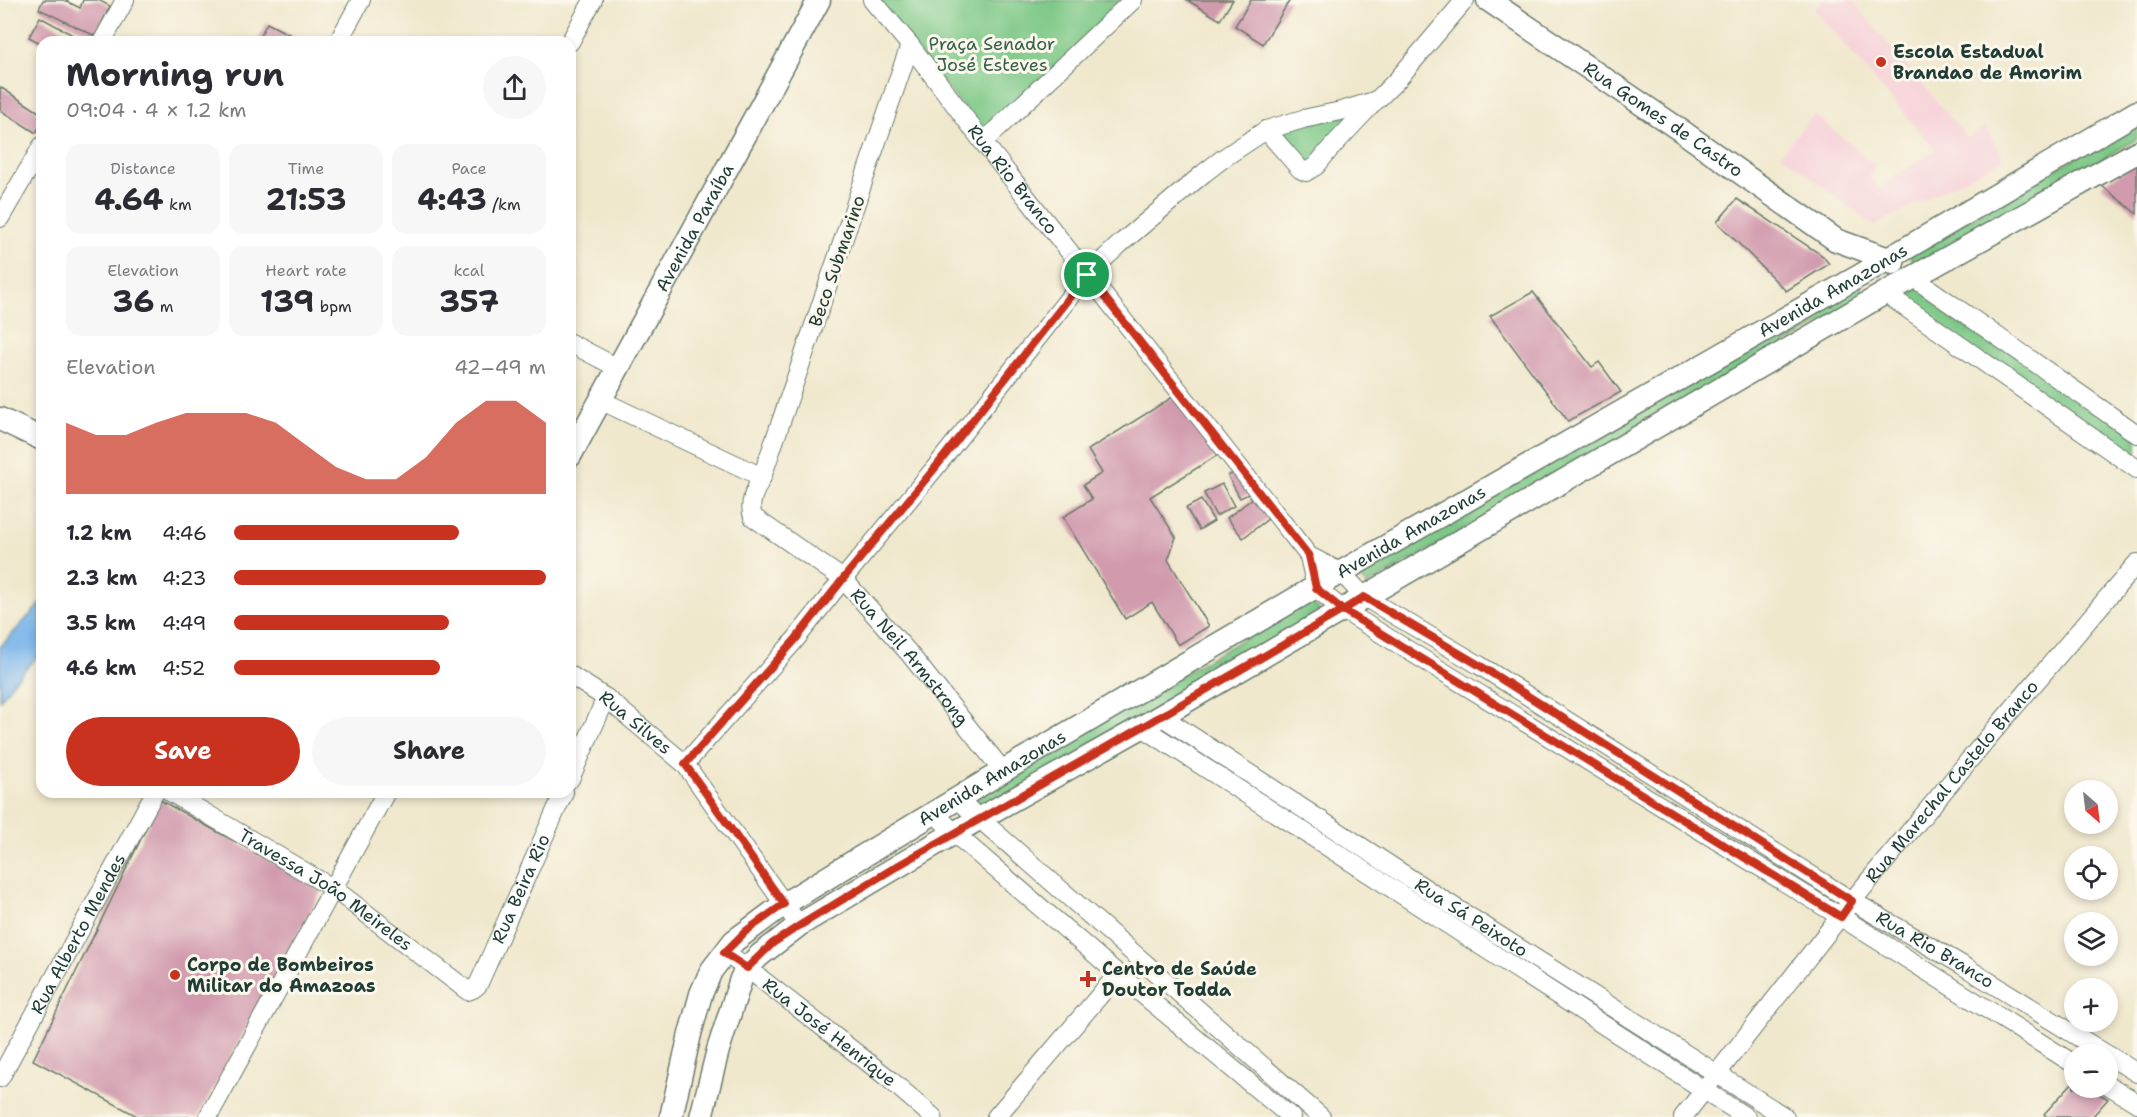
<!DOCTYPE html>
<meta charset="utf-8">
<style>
:root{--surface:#fff;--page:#f7f7f7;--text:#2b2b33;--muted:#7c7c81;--accent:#c8321e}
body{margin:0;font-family:"Shantell Sans",sans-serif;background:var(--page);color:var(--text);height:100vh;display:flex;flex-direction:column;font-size:22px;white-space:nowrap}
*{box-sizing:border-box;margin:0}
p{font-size:20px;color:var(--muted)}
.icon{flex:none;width:33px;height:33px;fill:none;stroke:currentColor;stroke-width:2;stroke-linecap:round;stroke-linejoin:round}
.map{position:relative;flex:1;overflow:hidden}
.details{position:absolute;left:36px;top:36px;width:540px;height:762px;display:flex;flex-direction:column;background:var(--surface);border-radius:18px;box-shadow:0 3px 9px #0003}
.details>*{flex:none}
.needle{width:39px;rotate:152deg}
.buttons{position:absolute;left:2064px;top:780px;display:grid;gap:12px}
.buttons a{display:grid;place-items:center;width:54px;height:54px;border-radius:50%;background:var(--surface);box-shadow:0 3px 9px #0003;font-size:30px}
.pin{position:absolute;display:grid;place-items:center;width:51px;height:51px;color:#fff;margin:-26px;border:3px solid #fff;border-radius:50%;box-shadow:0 2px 6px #0007}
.round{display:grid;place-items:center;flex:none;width:63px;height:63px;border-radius:32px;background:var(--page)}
.summary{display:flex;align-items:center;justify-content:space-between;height:102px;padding:0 30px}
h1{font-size:33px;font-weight:700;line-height:45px}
.figures{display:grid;grid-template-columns:repeat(3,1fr);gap:9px;height:102px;padding:6px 30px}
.figures div{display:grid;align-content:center;border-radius:15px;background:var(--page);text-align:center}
.figures b{font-size:30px;font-weight:700}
.figures small{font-size:16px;font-weight:400}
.figures p{font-size:16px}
.chart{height:168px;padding:12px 30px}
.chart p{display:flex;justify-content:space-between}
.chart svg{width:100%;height:108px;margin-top:6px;fill:var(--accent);opacity:.7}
.button{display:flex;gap:12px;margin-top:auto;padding:12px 30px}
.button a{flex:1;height:69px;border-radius:36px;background:var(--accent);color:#fff;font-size:24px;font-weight:700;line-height:69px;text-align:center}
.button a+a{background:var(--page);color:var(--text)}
ul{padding:0 30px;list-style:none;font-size:20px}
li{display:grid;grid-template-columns:96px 72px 1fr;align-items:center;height:45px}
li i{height:15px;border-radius:8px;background:var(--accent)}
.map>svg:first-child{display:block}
.built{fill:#f6cfd8}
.green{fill:#7dc886;stroke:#4e825d;stroke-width:1.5}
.water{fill:#78b4ea;stroke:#4c788f;stroke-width:1.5}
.building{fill:#d19aad}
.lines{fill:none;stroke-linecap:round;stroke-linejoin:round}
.minor-casing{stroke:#68796a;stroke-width:20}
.tertiary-casing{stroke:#68796a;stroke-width:25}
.minor{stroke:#fff;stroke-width:18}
.tertiary{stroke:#fff;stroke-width:22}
.route-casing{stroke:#fff;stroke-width:12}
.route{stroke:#c8321e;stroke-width:8}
.poi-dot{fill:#c8321e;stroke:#fbf7ec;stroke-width:2}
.labels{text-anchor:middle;stroke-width:6;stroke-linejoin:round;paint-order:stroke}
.park-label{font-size:18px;fill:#366048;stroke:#fbf7ec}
.poi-label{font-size:18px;font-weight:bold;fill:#1f3d34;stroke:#fbf7ec;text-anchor:start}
.street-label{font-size:18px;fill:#1f3d34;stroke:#fbf7ec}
</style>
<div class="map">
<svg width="2137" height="1117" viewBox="0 0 2137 1117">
<rect width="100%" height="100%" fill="#fbf7ec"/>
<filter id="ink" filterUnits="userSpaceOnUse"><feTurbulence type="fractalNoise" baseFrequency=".0167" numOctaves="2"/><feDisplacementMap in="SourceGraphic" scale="12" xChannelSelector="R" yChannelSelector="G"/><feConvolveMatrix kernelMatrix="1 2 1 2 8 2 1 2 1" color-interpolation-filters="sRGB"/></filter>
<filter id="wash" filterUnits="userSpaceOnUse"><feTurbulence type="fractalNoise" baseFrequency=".008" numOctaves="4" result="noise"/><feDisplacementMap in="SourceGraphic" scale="24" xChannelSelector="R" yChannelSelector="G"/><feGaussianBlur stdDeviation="1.35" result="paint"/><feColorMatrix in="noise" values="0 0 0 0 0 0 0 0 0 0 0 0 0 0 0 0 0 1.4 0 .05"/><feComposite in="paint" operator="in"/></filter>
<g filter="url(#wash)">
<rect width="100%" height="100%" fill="#f0e8cd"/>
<path class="built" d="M 1823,0 L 1852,0 L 1967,138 L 1985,127 L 2004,159 L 1874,226 L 1781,154 L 1814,114 L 1875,165 L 1870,178 L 1879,187 L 1936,150 L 1814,10 Z"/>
<g class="green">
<path d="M 875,0 L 1131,0 L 988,138 Z"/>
<path d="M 1367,110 L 1310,173 L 1271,132 Z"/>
<path d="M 2137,122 L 2137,139 L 1916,268 L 1909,254 Z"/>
<path d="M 1912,279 L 2137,436 L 2137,466 L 1887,293 Z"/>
<path d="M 1860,284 L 1867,297 L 1367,586 L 1356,573 Z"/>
<path d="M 1310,600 L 1322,613 L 986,809 L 973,796 Z"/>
</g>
<path class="water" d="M 42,602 L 42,652 L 15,680 L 0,700 L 0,647 Z"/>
<g id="blocks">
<g class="building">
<path d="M 43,0 L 64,0 L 80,8 L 83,0 L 98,0 L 110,6 L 95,36 L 39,9 Z"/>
<path d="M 1187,0 L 1233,0 L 1220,20 Z"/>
<path d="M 1251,0 L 1290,0 L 1263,44 L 1235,26 Z"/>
<path d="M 40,17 L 78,38 L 86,38 L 84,42 L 42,42 L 42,44 L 29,37 Z"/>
<path d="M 267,23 L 304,42 L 257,42 Z"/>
<path d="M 0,87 L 42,114 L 42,123 L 36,133 L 0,110 Z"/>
<path d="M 2137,163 L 2137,214 L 2101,185 Z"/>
<path d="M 1737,199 L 1823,256 L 1829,264 L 1786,291 L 1717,222 Z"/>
<path d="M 1533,292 L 1592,367 L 1599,362 L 1621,392 L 1568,421 L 1490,316 Z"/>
<path d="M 1179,393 L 1218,455 L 1150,497 L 1176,537 L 1168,560 L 1209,626 L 1178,645 L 1152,602 L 1125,619 L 1063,517 L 1092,499 L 1083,485 L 1102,473 L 1088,450 Z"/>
<path d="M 1238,470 L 1251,493 L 1240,498 L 1228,476 Z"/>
<path d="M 1222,484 L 1234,506 L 1216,516 L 1204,493 Z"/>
<path d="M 1257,495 L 1273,515 L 1243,538 L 1227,518 Z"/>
<path d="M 1201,500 L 1214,521 L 1199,530 L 1186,508 Z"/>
<path d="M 160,800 L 322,890 L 198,1117 L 139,1117 L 33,1060 Z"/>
<path d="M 2074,1081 L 2074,1088 L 2089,1088 L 2108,1099 L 2092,1117 L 2047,1117 L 2044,1114 Z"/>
</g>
</g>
</g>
<g filter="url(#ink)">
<use href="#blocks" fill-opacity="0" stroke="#68796a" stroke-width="1.5"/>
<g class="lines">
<defs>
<g id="minor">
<path id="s1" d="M 872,0 L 910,45 L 983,142 L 1309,556 L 1342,573 L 1364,597 L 1479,665 L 1852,901 L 1962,965 L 2106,1054"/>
<path d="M 102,42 L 125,0"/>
<path d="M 338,42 L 361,0"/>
<path d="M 570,42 L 593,0"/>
<path id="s2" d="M 910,45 L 762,477 C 755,491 748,502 753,517 L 843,579 L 908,652 L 1003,771"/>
<path d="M 1266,130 L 1300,169 L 1306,172 L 1316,166 L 1329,150 L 1376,100"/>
<path d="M 983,142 L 1133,0"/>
<path d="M 0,218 L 42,146"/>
<path d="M 1914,278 L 2137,434"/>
<path d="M 1885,293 L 2137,469"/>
<path d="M 570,343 L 618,368"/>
<path d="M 600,400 L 762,477"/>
<path d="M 1309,556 L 1316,588 L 1343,610 L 1841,917 L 2074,1064"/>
<path id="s3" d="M 570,675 L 606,698 L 685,764 L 799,925"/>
<path id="s4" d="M 1161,716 L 1440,898 L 1785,1117"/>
<path d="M 1142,727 L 1746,1117"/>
<path d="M 685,764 L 795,640 L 843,579 L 935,468 L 1087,275 L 1120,244 L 1204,173 L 1225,157 L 1266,130 L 1303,119 L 1341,111 L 1377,100 L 1398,79 L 1465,0"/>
<path d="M 570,779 L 606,698"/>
<path id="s5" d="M 170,792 L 334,889 L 468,991 L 473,989 L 478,985 L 564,792"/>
<path d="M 957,799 L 1321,1117"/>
<path d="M 934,812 L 954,833 L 1118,974 L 1291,1117"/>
<path id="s6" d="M 724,953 L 747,968 L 888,1078 L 933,1117"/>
<path d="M 2108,1055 L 2137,1073"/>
<path id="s7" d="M 0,1078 L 155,792"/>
<path d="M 2108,1085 L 2137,1103"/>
<path d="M 208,1117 L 386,792"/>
<path d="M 996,1117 L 1118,974"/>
<path id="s8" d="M 1683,1117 L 1852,901 L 1986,740 L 2137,563"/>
</g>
<g id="tertiary">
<path id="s9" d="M 1488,0 L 1683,132 L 1836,240 L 1886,258 L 1893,263"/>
<path d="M 0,419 L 42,439"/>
<path id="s10" d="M 570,456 L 819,0"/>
<path id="s11" d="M 671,1117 L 690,1034 L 701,994 L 711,971 L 734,941 L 784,904 L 1003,771 L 1329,579 L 1861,275 L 2137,112"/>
<path d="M 701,1117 L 718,1050 L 741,979 L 747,968 L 760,955 L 799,925 L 954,833 L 1142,727 L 1885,293 L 2137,152"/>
</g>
</defs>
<use href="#minor" class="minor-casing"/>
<use href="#tertiary" class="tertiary-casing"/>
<use href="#minor" class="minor"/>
<use href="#tertiary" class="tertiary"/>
</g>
</g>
<g class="lines" filter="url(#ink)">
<defs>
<path id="route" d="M 1087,275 L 935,468 L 843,579 L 795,640 L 685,764 L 784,904 L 746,931 L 724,953 L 747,968 L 773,943 L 799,926 L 899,865 L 1142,727 L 1343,610 L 1364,597 L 1479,665 L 1852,901 L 1841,917 L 1343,610 L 1316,588 L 1309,556 L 1087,275"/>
</defs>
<use href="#route" class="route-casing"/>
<use href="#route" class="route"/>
</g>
<g class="poi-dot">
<circle cx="1881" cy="62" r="6"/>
<circle cx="175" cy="975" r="6"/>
<path d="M1085 970h6v6h6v6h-6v6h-6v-6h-6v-6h6z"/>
</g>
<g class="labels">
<g class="park-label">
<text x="992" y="50">Praça Senador<tspan x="992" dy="21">José Esteves</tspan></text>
</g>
<g class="poi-label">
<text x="1893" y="58">Escola Estadual<tspan x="1893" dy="21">Brandao de Amorim</tspan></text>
<text x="187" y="971">Corpo de Bombeiros<tspan x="187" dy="21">Militar do Amazoas</tspan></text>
<text x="1102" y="975">Centro de Saúde<tspan x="1102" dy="21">Doutor Todda</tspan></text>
</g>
<g class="street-label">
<text dy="6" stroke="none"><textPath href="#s9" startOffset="212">Rua Gomes de Castro</textPath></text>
<text dy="6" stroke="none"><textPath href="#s1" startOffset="228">Rua Rio Branco</textPath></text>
<text dy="6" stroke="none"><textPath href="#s10" startOffset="260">Avenida Paraíba</textPath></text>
<text transform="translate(837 261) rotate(-71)" y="6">Beco Submarino</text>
<text dy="6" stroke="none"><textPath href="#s11" startOffset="1467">Avenida Amazonas</textPath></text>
<text dy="6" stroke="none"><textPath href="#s11" startOffset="981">Avenida Amazonas</textPath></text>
<text dy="6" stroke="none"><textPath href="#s2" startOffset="711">Rua Neil Armstrong</textPath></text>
<text dy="6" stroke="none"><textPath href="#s3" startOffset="81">Rua Silves</textPath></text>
<text dy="6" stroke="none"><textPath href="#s11" startOffset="495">Avenida Amazonas</textPath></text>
<text dy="6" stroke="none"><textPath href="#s8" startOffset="430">Rua Marechal Castelo Branco</textPath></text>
<text dy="6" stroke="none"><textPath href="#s5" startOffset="476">Rua Beira Rio</textPath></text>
<text dy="6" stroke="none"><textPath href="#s5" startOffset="184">Travessa João Meireles</textPath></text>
<text dy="6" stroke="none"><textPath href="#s4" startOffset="370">Rua Sá Peixoto</textPath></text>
<text dy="6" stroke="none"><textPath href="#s7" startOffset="164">Rua Alberto Mendes</textPath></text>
<text dy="6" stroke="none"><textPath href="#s1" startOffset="1448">Rua Rio Branco</textPath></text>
<text dy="6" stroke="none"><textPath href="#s6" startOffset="132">Rua José Henrique</textPath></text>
</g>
</g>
</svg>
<div class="buttons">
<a><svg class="needle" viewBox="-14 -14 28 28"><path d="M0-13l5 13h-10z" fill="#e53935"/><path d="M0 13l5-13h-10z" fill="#7c7c81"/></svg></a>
<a><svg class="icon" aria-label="locate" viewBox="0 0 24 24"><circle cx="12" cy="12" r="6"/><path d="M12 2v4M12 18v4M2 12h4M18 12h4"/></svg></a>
<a><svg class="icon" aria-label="layers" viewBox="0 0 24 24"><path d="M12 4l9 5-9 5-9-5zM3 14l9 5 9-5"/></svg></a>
<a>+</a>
<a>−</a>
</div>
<div class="pin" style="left:1087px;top:275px;background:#1e9e55"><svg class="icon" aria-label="arrive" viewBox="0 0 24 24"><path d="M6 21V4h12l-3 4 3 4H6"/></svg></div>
<section class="details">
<div class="summary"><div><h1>Morning run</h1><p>09:04 · 4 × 1.2 km</p></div><a class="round"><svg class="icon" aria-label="share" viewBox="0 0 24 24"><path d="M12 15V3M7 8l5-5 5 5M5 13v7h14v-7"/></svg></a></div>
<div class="figures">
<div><p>Distance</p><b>4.64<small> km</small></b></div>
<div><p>Time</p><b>21:53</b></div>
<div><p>Pace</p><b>4:43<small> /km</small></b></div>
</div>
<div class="figures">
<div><p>Elevation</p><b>36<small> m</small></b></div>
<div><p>Heart rate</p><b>139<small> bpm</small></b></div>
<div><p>kcal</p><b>357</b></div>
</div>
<div class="chart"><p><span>Elevation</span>42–49 m</p>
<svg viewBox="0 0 160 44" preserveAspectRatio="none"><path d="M0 44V15L10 20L20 20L30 15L40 11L50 11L60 11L70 15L80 24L90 33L100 38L110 38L120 29L130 15L140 6L150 6L160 15V44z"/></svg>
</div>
<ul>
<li><b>1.2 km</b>4:46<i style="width:72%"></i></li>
<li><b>2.3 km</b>4:23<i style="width:100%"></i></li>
<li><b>3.5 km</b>4:49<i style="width:69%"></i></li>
<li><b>4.6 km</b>4:52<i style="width:66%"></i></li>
</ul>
<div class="button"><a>Save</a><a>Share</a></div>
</section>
</div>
